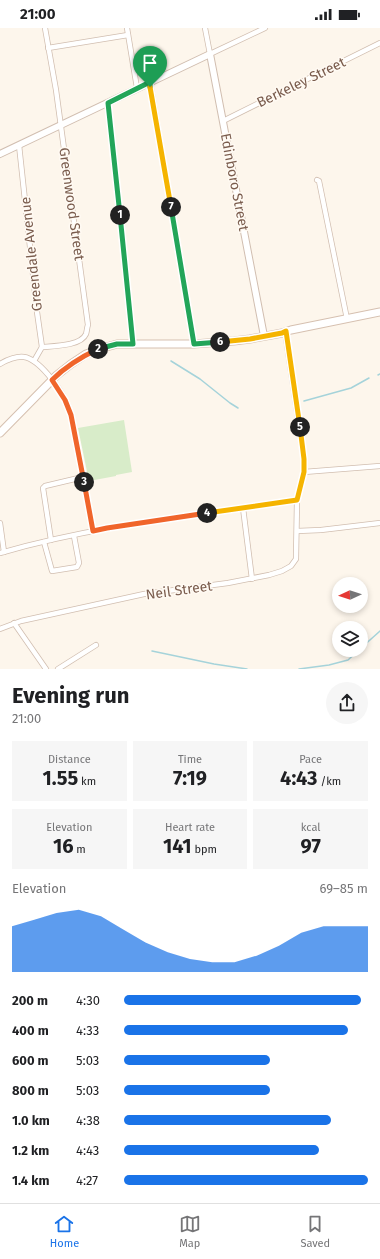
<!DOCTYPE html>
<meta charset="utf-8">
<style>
:root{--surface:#fff;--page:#f6f6f6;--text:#202124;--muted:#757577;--line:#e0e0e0;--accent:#1a73e8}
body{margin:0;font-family:"Fira Sans",sans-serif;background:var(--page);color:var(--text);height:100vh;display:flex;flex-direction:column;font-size:15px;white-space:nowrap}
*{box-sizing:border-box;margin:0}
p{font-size:13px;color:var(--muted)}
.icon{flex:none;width:22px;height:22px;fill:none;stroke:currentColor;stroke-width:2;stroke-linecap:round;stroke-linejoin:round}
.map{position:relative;height:641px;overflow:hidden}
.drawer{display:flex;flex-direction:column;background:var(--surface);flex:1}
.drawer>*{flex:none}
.needle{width:26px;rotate:267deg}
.controls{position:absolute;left:332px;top:549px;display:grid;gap:8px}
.controls a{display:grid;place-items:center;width:36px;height:36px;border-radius:50%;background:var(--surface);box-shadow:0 2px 6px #0003;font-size:20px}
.pin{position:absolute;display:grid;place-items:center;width:34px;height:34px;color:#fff;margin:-41px -17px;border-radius:50% 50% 50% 0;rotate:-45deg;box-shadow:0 0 4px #0007}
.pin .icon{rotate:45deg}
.km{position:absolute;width:20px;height:20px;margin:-10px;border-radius:50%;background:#222;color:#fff;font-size:11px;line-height:20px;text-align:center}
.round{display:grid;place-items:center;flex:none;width:42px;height:42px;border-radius:21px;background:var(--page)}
.head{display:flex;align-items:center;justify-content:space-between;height:68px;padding:0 12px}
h1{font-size:22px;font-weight:700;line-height:30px}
.figures{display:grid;grid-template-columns:repeat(3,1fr);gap:6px;height:68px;padding:4px 12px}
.figures div{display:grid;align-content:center;border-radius:0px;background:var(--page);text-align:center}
.figures b{font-size:20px;font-weight:700}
.figures small{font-size:11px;font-weight:400}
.figures p{font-size:11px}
.chart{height:112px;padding:8px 12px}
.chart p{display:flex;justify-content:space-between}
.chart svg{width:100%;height:72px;margin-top:4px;fill:var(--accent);opacity:.7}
ul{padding:0 12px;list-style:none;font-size:13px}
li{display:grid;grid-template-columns:64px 48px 1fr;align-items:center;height:30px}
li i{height:10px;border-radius:5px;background:var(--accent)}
.status{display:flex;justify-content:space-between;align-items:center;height:28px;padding:0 20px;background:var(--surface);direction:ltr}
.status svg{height:11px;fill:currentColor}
.tab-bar{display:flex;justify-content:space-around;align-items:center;height:56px;border-top:1px solid var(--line);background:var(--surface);font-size:11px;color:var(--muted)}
.tab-bar a{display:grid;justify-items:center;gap:2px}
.tab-bar .active{color:var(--accent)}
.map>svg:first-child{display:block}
.green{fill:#d8ecc9}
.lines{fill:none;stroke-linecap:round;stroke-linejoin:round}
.stream{stroke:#a5d3da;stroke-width:1.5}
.minor-casing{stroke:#d1beb0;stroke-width:6}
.tertiary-casing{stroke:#d1beb0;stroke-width:8}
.secondary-casing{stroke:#d6c0b0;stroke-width:9}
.minor{stroke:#fff;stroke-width:4.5}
.tertiary{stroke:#fff;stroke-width:6}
.secondary{stroke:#fff;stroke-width:7}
.split-1-casing{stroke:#fff;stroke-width:8}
.split-2-casing{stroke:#fff;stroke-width:8}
.split-3-casing{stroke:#fff;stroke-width:8}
.split-4-casing{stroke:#fff;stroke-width:8}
.split-5-casing{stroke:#fff;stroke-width:8}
.split-6-casing{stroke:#fff;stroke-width:8}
.split-7-casing{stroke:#fff;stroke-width:8}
.split-8-casing{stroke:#fff;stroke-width:8}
.split-1{stroke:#22a559;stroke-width:5}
.split-2{stroke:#22a559;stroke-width:5}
.split-3{stroke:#f0652b;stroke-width:5}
.split-4{stroke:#f0652b;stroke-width:5}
.split-5{stroke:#f5b400;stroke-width:5}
.split-6{stroke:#f5b400;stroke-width:5}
.split-7{stroke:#22a559;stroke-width:5}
.split-8{stroke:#f5b400;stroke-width:5}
.labels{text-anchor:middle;stroke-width:3;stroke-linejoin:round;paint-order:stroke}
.street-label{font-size:14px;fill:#7a5c4d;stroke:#fffaf3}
</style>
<div class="status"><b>21:00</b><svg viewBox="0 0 49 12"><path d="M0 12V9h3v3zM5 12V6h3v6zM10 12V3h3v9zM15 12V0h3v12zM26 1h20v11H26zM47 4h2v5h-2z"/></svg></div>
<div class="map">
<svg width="380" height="641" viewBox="0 0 380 641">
<rect width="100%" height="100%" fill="#fdf6ec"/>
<path class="green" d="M 124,392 L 132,444 L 116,447 L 116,448 L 89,453 L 78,400 Z"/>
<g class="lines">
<g class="stream">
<path d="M 171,333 L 200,351 L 230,375 L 238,380"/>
<path d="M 378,347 L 380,346"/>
<path d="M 304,373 L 351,360 L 369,350"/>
<path d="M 361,620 L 380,603"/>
<path d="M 152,623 L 214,636 L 247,641"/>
<path d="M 299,641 L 329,637 L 348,632 L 359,622"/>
</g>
<defs>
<g id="minor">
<path d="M 127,0 L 137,60"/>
<path d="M 205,0 L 210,26 L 265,0"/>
<path d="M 48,20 L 128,7"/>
<path d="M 150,54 L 194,316"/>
<path d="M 108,75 L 133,316"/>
<path d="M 223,93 L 380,15"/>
<path d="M 19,117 L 37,284 L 42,319 L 34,333"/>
<path d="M 317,152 L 319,153 L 347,291"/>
<path d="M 42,319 C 54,318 81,318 86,306 C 87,303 87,299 88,297 L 56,62 L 45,0"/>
<path d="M 0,336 C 7,332 16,328 24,329 C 39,331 59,359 66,373 C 68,377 69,382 71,387 L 93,503"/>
<path d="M 304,444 L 380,438"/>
<path d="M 243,480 L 252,551"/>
<path d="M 0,495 L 4,524"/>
<path d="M 297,503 L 321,502 L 380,495"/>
<path d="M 51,512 L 43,460 L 45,458 L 83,449"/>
<path d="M 44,514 L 52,543 L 77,539 L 79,535 L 74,508"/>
<path d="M 0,525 C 97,497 198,487 297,472"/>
<path d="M 14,595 L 46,641"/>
<path d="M 0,601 L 21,593 L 144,566 L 228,555 L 269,547 L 282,543 L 291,538 L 296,531 L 297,472 L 304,444 L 304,431 L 285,303"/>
<path d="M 58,641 L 96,617"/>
</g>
<path id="tertiary" d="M 0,126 L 210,26 L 264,308"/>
<path id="secondary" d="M 0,405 L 57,347 L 71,336 L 86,326 L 103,320 L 117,316 L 194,316 L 234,313 L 250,311 L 282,305 L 291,302 L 380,284"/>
</defs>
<use href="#minor" class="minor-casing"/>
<use href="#tertiary" class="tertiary-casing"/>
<use href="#secondary" class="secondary-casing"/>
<use href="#minor" class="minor"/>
<use href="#tertiary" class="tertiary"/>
<use href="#secondary" class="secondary"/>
</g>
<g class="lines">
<defs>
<path id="split-1" d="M 120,187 L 108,75 L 150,54 L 150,59"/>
<path id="split-2" d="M 98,321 L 117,316 L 133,316 L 120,187"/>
<path id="split-3" d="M 84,454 L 71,387 L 65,372 L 52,352 C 65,339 81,329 98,321"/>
<path id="split-4" d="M 84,454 L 93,503 L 107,500 L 207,485"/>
<path id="split-5" d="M 207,485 L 297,472 L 304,444 L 304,431 L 300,399"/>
<path id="split-6" d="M 220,314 L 250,311 L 282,305 L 286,303 L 300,399"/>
<path id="split-7" d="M 171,179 L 194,316 L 220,314"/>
<path id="split-8" d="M 150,59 L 171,179"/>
</defs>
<use href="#split-1" class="split-1-casing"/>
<use href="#split-2" class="split-2-casing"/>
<use href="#split-3" class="split-3-casing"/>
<use href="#split-4" class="split-4-casing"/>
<use href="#split-5" class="split-5-casing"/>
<use href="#split-6" class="split-6-casing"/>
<use href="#split-7" class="split-7-casing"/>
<use href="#split-8" class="split-8-casing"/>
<use href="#split-1" class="split-1"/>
<use href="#split-2" class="split-2"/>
<use href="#split-3" class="split-3"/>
<use href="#split-4" class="split-4"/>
<use href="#split-5" class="split-5"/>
<use href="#split-6" class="split-6"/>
<use href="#split-7" class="split-7"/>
<use href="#split-8" class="split-8"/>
</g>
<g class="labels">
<g class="street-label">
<text transform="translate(301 54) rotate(-26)" y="5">Berkeley Street</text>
<text transform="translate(235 154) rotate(79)" y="5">Edinboro Street</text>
<text transform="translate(72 176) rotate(82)" y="5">Greenwood Street</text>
<text transform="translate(31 226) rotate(-96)" y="5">Greendale Avenue</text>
<text transform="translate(179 562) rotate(-8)" y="5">Neil Street</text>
</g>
</g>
</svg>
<div class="controls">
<a><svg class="needle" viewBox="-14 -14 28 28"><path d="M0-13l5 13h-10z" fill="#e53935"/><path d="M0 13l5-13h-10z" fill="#757577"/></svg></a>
<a><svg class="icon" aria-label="layers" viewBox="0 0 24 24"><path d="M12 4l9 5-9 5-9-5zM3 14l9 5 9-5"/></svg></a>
</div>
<div class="pin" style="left:150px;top:59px;background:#1e9e55"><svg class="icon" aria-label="arrive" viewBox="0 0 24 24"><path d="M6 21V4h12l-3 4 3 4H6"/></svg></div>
<b class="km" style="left:120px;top:187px">1</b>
<b class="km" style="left:98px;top:321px">2</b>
<b class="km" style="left:84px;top:454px">3</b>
<b class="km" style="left:207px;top:485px">4</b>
<b class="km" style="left:300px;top:399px">5</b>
<b class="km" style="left:220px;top:314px">6</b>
<b class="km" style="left:171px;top:179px">7</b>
</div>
<section class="drawer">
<div class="head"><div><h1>Evening run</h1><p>21:00</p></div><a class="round"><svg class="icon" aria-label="share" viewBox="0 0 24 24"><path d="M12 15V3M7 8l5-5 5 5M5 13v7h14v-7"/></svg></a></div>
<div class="figures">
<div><p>Distance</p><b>1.55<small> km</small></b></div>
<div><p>Time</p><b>7:19</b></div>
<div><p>Pace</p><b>4:43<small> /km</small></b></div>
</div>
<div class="figures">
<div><p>Elevation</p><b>16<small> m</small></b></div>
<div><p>Heart rate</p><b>141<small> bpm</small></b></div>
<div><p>kcal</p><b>97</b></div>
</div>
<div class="chart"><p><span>Elevation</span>69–85 m</p>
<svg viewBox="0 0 160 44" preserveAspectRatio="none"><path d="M0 44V16L10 12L20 8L30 6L40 10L50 18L60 26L70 32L80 36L90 38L100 38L110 34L120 28L130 20L140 16L150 16L160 16V44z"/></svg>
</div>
<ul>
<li><b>200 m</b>4:30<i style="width:97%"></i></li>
<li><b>400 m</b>4:33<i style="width:92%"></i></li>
<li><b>600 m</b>5:03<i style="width:60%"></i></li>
<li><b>800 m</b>5:03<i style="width:60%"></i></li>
<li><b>1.0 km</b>4:38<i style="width:85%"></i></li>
<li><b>1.2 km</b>4:43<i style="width:80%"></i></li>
<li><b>1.4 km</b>4:27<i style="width:100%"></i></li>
</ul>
</section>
<nav class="tab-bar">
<a class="active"><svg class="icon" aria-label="home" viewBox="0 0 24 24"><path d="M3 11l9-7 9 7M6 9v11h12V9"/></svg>Home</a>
<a><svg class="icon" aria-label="map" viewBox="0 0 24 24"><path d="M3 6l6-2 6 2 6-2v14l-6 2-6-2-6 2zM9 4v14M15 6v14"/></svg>Map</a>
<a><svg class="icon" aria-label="saved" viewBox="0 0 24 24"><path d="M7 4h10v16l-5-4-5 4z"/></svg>Saved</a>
</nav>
